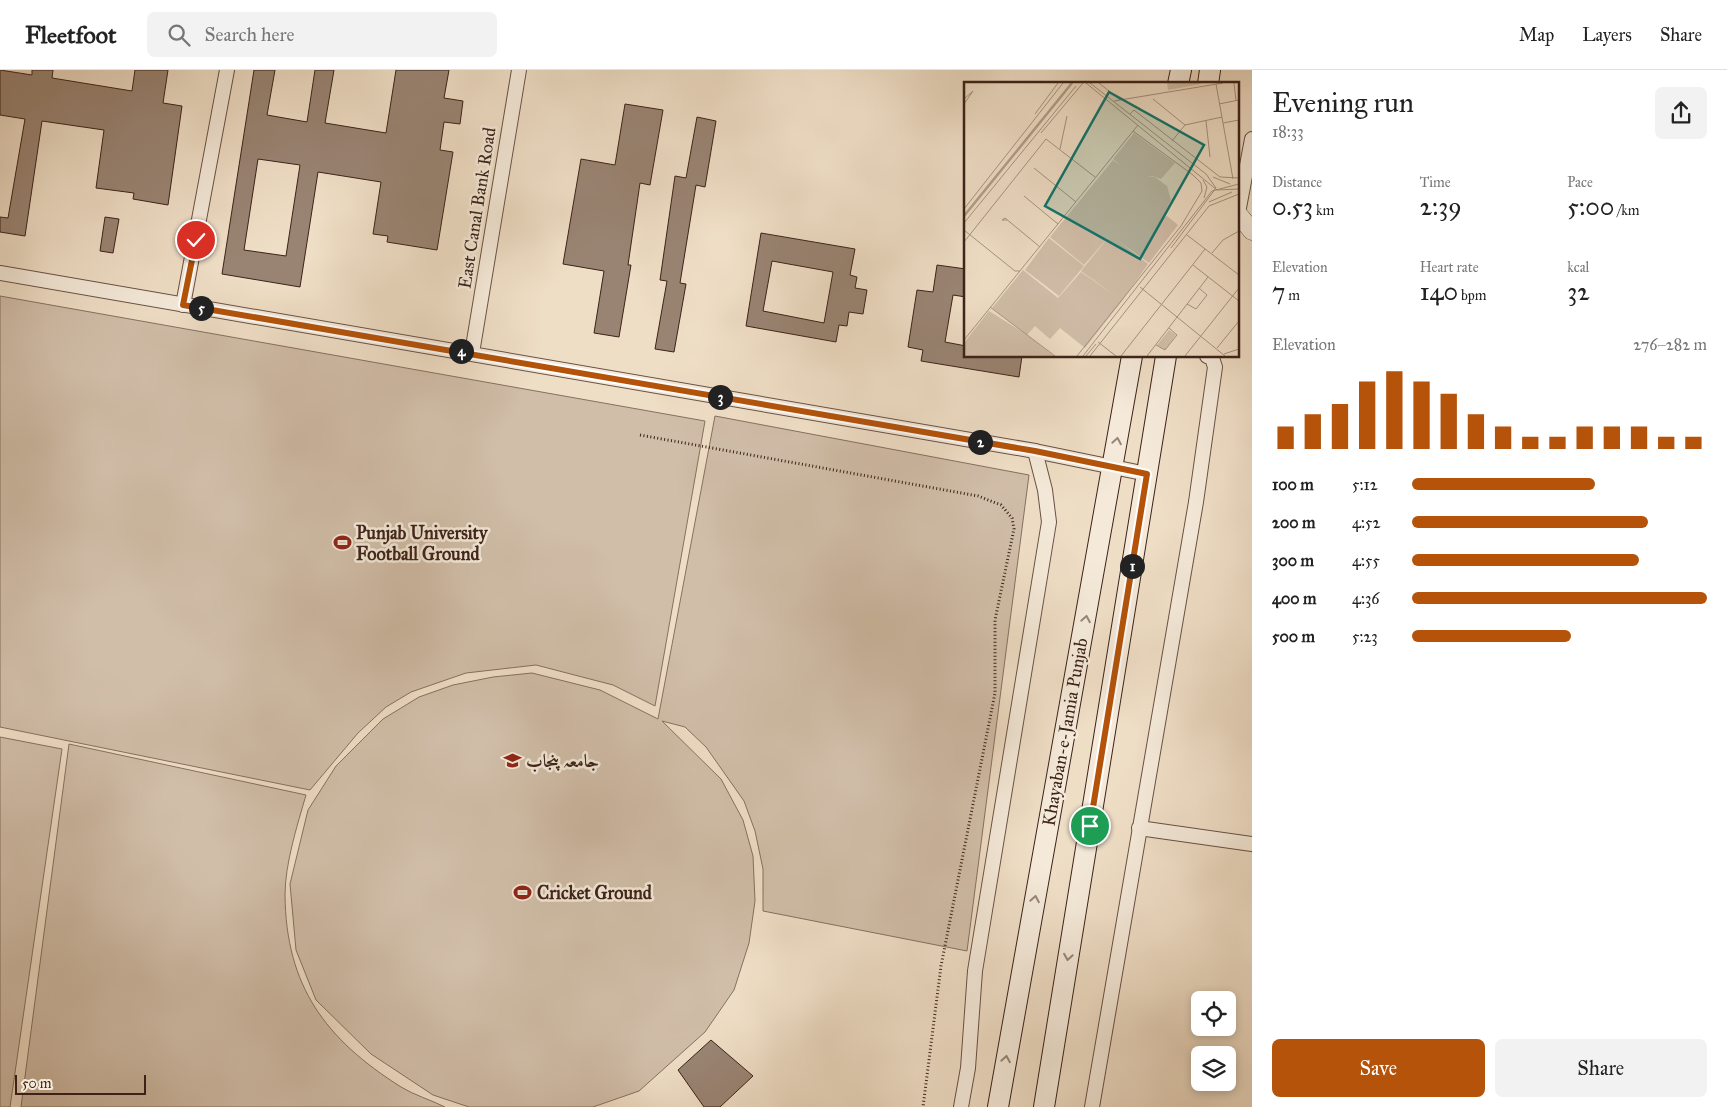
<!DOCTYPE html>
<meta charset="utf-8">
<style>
:root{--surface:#fff;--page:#f2f2f2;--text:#222;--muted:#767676;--line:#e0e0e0;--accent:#b45309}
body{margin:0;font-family:"IM FELL Great Primer",Amiri,serif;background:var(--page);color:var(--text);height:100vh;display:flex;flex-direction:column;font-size:19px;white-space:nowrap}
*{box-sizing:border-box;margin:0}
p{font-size:16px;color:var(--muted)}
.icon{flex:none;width:28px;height:28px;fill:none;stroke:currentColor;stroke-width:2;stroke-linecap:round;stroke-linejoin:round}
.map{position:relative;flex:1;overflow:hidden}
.drawer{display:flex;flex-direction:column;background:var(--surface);width:475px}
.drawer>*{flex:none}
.controls{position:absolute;left:1191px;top:921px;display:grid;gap:10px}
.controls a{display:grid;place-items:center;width:45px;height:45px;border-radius:8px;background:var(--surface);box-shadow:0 2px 8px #0003;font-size:25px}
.scale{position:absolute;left:15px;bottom:12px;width:131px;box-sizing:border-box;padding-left:5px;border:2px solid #3c2219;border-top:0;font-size:14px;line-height:18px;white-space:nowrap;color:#3c2219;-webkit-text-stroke:4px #f5eada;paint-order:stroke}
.pin{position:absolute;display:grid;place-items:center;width:42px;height:42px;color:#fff;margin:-21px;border:2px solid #fff;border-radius:50%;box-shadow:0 1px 5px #0007}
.km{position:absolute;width:25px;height:25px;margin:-12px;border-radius:50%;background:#222;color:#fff;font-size:14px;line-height:25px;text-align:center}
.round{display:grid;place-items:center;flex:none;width:52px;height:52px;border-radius:8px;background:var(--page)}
.overview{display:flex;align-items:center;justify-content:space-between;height:85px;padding:0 20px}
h1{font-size:28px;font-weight:600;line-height:38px}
.figures{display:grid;grid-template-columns:repeat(3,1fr);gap:8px;height:85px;padding:5px 20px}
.figures div{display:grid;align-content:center}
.figures b{font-size:25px;font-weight:600}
.figures small{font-size:14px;font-weight:400}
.figures p{font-size:14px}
.chart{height:140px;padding:10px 20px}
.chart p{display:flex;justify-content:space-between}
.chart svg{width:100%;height:90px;margin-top:5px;stroke:var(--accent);stroke-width:6}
.primary-button{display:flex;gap:10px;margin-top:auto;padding:10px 20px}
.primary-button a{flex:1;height:58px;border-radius:8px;background:var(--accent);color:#fff;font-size:20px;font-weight:600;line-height:58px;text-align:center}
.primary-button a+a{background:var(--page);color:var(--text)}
ul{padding:0 20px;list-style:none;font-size:16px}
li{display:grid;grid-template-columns:80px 60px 1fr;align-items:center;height:38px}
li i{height:12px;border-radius:6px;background:var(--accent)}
header{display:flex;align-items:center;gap:30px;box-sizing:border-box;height:70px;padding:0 25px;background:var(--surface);border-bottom:1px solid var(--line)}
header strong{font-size:24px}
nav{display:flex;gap:28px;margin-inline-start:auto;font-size:18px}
.search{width:350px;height:45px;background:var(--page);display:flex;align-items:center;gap:12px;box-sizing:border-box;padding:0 18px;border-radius:8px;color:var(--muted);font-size:19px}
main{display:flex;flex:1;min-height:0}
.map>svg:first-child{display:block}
.green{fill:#d1bea9;stroke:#867061}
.building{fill:#998473;stroke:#3c2219;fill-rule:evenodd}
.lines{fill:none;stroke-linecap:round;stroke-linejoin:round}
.minor-casing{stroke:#695144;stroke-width:16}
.tertiary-casing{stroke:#695144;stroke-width:19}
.secondary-casing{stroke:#3c2219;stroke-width:22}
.path{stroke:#3c2219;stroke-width:3;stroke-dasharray:1 2.5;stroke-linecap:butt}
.minor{stroke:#f5eada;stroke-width:14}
.tertiary{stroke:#f5eada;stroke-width:18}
.secondary{stroke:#f5eada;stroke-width:20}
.oneway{stroke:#98867a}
.route-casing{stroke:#fff;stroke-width:10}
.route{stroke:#b45309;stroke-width:6}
.labels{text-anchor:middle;stroke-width:5;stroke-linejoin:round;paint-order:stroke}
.street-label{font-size:18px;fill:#3c2219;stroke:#f5eada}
.poi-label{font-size:18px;font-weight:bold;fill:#3c2219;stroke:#f5eada;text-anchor:start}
.inset-river{fill:none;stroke:#b29e8b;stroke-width:2.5}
.inset-road{fill:none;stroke:#a79381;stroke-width:1}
.view{fill:#0f766e;fill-opacity:0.15;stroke:#0f766e;stroke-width:2.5}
.inset-edge{fill:none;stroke:#3c2219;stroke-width:2.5}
</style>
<header>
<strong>Fleetfoot</strong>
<div class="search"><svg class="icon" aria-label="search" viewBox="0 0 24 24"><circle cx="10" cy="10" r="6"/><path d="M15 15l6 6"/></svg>Search here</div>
<nav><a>Map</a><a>Layers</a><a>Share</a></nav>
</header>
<main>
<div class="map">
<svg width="1252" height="1037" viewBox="0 0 1252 1037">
<rect width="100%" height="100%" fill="#efdec6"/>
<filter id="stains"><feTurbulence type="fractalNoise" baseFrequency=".004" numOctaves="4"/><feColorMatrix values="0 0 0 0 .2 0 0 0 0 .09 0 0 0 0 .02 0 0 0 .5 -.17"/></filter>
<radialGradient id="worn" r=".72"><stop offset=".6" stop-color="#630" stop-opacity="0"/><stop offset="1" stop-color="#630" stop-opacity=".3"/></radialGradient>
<g class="green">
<path d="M 0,226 L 705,351 L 655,636 L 613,615 L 536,595 L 466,603 L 411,622 L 386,637 L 358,663 L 310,720 L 0,657 Z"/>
<path d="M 715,346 L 1029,405 L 967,881 L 763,841 L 763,799 L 755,761 L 744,731 L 706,677 L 685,657 L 662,651 L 721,709 L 743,750 L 753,786 L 755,831 L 749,873 L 734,920 L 705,962 L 639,1021 L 593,1037 L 469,1037 L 433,1025 L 371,984 L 316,930 L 296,880 L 290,814 L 308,740 L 336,696 L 383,649 L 419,627 L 453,615 L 493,607 L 532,603 L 600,620 L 658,649 Z"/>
<path d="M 0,667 L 62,679 L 10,1037 L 0,1037 Z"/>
<path d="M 69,674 L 306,725 C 297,756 285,794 285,825 C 286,916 325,969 401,1017 C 414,1025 431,1030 445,1037 L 21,1037 Z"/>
</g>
<g class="building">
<path d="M 0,0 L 32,5 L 32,0 L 53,0 L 52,8 L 132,21 L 135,0 L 168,0 L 163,33 L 182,36 L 168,135 L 133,129 L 134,123 L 96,118 L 104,60 L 42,51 L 25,166 L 0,162 L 0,147 L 8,148 L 25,49 L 0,45 Z"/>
<path d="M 254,0 L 275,0 L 267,45 L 307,52 L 315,0 L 334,0 L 325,53 L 386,63 L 396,0 L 449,0 L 444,28 L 463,31 L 460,54 L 444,52 L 440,80 L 453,82 L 437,180 L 387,172 L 388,166 L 373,164 L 381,112 L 318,102 L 300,217 L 222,204 ZM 258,89 L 300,95 L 286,186 L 244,180 Z"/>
<path d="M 625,34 L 663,40 L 650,115 L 640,113 L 628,195 L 631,195 L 619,267 L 594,263 L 604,201 L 563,194 L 581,89 L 615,95 Z"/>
<path d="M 697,47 L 716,51 L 705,117 L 696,115 L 680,213 L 686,214 L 674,282 L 655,279 L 667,211 L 660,210 L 675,106 L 686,108 Z"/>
<path d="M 105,147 L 119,149 L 113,183 L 100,181 Z"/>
<path d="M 761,163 L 855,179 L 850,205 L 857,207 L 855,218 L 867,220 L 863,244 L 849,242 L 847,256 L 839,255 L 836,272 L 746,256 ZM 772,191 L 833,202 L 824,253 L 763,241 Z"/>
<path d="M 937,195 L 966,199 L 966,227 L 953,225 L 945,272 L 966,276 L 966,286 L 1022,286 L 1019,307 L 921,291 L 923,280 L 908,277 L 917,220 L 933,222 Z"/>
<path d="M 711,970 L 753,1006 L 720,1037 L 704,1037 L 678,1000 Z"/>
</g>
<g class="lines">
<defs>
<g id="minor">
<path d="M 1238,143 L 1252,69"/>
<path d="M 0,203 L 1035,381 L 1147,404"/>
<path d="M 183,235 L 227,0"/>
<path d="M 472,283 L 519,0"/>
<path d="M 1139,758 L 1252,774"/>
<path d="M 961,1037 L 968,998 L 975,901 L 1049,452 L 1045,420 L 1035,381"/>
<path d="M 1092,1037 L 1196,432 L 1215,297 L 1212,288 L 1207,286"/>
</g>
<path id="tertiary" d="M 1238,144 L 1252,161"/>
<g id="secondary">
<path d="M 1178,14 L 1181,0"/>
<path d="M 1208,14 L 1210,0"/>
<path d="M 998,1037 L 1132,286"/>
<path d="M 1044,1037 L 1166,286"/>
</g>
</defs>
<use href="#minor" class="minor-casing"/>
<use href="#tertiary" class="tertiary-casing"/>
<use href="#secondary" class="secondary-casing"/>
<path class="path" d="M 640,365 L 978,426 L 1001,435 L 1012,448 L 1014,459 L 995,550 L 995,623 L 941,896 L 923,1037"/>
<use href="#minor" class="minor"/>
<use href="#tertiary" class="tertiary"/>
<use href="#secondary" class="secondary"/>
</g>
<defs><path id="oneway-chevron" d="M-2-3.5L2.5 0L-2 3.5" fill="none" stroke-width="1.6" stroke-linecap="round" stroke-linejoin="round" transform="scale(1.25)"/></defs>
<g class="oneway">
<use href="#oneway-chevron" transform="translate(1117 371) rotate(-80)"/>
<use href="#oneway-chevron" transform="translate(1086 549) rotate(-80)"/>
<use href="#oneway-chevron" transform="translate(1035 829) rotate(-80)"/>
<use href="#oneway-chevron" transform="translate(1068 887) rotate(99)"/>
<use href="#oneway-chevron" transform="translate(1006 989) rotate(-80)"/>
</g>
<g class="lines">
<defs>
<path id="route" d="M 196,170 L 183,235 L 1035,381 L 1147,404 L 1090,756"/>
</defs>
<use href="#route" class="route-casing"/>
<use href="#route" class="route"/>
</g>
<defs>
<symbol id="stadium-bare" viewBox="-9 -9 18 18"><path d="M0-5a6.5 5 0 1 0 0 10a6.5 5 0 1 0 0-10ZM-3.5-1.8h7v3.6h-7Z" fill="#8f2418" stroke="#f5eada" stroke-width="2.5" paint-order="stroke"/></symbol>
<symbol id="university-bare" viewBox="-9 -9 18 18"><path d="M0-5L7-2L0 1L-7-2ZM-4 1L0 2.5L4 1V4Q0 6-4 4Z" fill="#8f2418" stroke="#f5eada" stroke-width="2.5" paint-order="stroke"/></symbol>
</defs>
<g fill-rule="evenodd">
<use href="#stadium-bare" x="330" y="460" width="25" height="25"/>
<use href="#university-bare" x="500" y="678" width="25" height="25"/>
<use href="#stadium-bare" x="510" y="810" width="25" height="25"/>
</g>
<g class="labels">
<g class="street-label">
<text transform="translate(477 138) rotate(-81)" y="6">East Canal Bank Road</text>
<text transform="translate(1065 662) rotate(-80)" y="6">Khayaban-e-Jamia Punjab</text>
</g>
<g class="poi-label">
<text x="356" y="469">Punjab University<tspan x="356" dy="21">Football Ground</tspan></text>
<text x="526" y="697">جامعہ پنجاب</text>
<text x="537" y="829">Cricket Ground</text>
</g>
</g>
<g transform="translate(964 12)">
<rect width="275" height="275" fill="#efdec6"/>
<path d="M 203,1 L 236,1 L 237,2 L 204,8 ZM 170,51 L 211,81 L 197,97 L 189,94 L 183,94 L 191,95 L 203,104 L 207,118 L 198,136 L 203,134 L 214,143 L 185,181 L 152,157 L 184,182 L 158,219 L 121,266 L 96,246 L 86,257 L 71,244 L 63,253 L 90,274 L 0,274 L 0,261 L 25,229 L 63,253 L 28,226 L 59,188 L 94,216 L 117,190 L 153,215 L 117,189 L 147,152 L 120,183 L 86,155 L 149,78 L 157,84 L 149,77 ZM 85,156 L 120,184 L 95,214 L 61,188 ZM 205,248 L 212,253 L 201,268 L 193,263 Z" fill="#d1bea9"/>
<path class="inset-river" d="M 0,134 L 108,1"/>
<path class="inset-road" d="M 122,1 L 253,108 L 275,107M 126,1 L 242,92 L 252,106M 135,1 L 156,18M 270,1 L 272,19M 252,2 L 269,97M 0,17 L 9,9 L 0,22M 189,17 L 221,43M 150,19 L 259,1M 255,22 L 275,18M 71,32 L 94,1M 166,32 L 170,28 L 256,95 L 275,96M 242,39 L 246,75M 259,41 L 275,38M 77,51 L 119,1M 208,59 L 221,43 L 258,35M 96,67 L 103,34M 70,86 L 112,120M 249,95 L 266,102M 239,98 L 243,105 L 240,116M 60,114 L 94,142M 245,120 L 268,110M 0,127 L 99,1M 43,138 L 38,138 L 41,136 L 76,165M 0,141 L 112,4M 0,148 L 51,189 L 56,189M 223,153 L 275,193M 0,160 L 82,57 L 131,95M 207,166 L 252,106M 248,171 L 259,158 L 275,149M 229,183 L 275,219M 176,205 L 261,274M 223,222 L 232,227 L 243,213 L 235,206M 26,225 L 91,274M 0,258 L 174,43M 134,260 L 152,274M 192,263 L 201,268 L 213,253 L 205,246M 253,266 L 275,239M 260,272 L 275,267M 113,274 L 217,144 L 238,109 L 237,101 L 229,93 L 169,49M 119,274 L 248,109 L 275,102M 122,274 L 132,262M 126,274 L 245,124 L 275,112M 157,274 L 241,167M 183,274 L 244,195M 221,274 L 275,206"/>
<path class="view" d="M 145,10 L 240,63 L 176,177 L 81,124 Z"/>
<rect width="275" height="275" class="inset-edge"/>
</g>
<rect width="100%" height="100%" filter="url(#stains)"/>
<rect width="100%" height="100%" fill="url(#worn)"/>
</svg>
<div class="controls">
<a><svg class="icon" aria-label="locate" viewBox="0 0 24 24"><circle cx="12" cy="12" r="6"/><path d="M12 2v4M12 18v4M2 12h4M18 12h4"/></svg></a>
<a><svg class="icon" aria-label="layers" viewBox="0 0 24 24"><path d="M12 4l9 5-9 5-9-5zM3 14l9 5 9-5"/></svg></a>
</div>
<div class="scale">50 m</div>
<div class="pin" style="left:1090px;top:756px;background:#1e9e55"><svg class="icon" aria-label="arrive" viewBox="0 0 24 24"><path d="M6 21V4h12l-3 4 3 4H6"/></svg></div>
<div class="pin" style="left:196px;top:170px;background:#d93025"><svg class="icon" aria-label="check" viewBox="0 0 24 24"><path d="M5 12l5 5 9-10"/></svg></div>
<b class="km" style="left:1132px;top:496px">1</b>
<b class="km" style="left:980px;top:372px">2</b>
<b class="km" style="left:720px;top:327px">3</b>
<b class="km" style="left:461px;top:281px">4</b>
<b class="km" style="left:201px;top:238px">5</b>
</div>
<section class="drawer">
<div class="overview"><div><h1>Evening run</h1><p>18:33</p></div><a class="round"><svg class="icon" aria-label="share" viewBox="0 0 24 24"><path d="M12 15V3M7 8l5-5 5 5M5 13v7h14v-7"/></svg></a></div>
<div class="figures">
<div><p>Distance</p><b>0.53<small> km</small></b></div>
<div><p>Time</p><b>2:39</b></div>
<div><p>Pace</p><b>5:00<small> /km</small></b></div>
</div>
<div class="figures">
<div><p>Elevation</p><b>7<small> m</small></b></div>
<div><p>Heart rate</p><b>140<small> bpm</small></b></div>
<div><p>kcal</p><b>32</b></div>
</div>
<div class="chart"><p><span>Elevation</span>276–282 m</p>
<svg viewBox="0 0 160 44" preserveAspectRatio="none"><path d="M5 44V33M15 44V27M25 44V22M35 44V11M45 44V6M55 44V11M65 44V17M75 44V27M85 44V33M95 44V38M105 44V38M115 44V33M125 44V33M135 44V33M145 44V38M155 44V38"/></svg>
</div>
<ul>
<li><b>100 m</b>5:12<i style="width:62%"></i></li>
<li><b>200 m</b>4:52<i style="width:80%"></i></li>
<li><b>300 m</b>4:55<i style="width:77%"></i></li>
<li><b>400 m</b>4:36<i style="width:100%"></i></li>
<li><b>500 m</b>5:23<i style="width:54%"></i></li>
</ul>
<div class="primary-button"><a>Save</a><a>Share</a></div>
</section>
</main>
